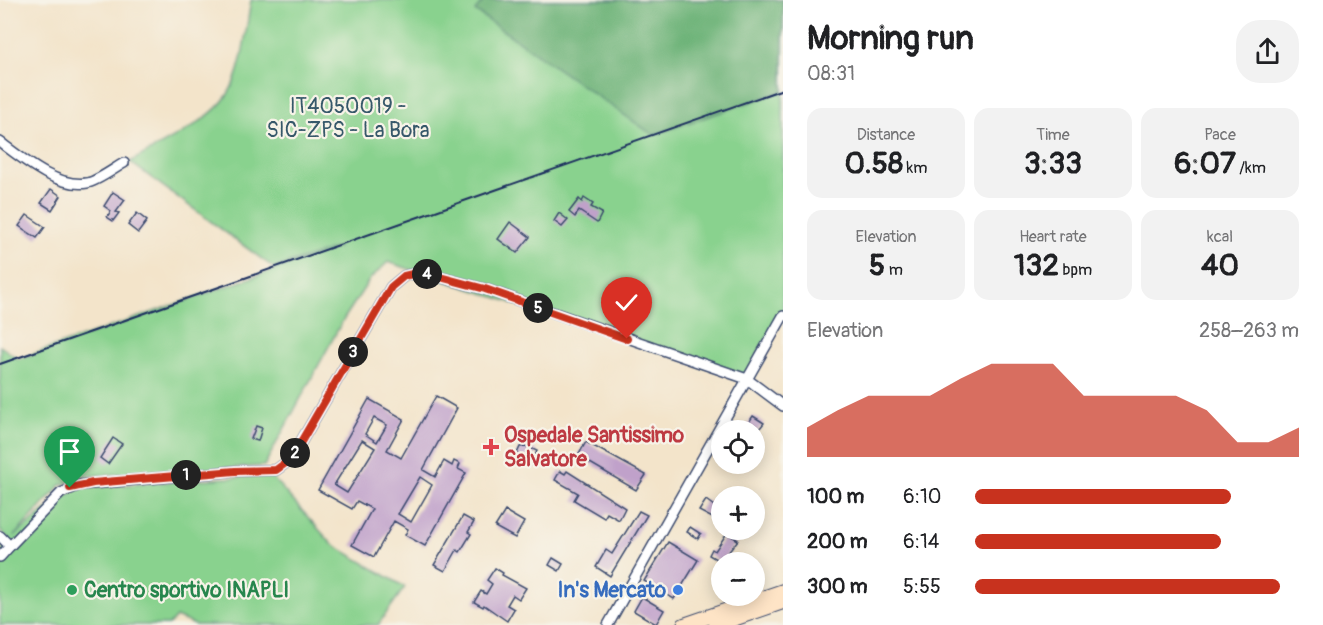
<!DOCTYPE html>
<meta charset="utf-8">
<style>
:root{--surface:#fff;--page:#f2f2f2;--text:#202124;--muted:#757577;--accent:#c8321e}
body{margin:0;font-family:Pangolin,sans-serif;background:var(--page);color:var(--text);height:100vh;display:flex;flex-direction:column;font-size:22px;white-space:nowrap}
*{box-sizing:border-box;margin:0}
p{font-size:20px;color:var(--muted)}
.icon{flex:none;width:33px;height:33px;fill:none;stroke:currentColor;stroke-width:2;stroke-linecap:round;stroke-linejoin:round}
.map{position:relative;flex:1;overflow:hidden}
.sheet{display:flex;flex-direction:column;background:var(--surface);width:540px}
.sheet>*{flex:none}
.buttons{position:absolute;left:711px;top:420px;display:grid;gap:12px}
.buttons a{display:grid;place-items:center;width:54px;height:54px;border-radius:50%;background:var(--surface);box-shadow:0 3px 15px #0003;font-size:30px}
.pin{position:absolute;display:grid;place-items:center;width:51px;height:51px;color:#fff;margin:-62px -26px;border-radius:50% 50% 50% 0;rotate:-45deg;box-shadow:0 0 6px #0007}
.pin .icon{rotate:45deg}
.km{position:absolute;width:30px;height:30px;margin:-15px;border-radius:50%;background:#222;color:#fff;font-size:16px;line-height:30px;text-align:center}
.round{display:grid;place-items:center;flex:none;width:63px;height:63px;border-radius:24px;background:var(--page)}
.summary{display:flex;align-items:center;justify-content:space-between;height:102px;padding:0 24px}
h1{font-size:33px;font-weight:700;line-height:45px}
.stats{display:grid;grid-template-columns:repeat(3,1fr);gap:9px;height:102px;padding:6px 24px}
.stats div{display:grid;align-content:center;border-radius:15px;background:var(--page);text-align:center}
.stats b{font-size:30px;font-weight:700}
.stats small{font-size:16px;font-weight:400}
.stats p{font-size:16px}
.chart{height:168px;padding:12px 24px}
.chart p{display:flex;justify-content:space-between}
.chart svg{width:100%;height:108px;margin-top:6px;fill:var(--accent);opacity:.7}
ul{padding:0 24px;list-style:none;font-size:20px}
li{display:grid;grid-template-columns:96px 72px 1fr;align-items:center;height:45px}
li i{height:15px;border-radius:8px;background:var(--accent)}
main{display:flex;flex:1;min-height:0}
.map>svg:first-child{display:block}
.green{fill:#89d28e;stroke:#528076;stroke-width:1.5}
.forest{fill:#6eb479;stroke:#44726c;stroke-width:1.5}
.building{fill:#c0a1ca;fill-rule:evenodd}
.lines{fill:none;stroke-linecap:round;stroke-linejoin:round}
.street-casing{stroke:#3b4a6e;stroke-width:12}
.secondary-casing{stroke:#3b4a6e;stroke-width:16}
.street{stroke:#fff;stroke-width:9}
.secondary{stroke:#fee4c6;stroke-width:14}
.rail{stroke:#1b2f5e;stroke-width:2}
.route-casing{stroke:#fff;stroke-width:12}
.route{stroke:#c8321e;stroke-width:8}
.health-dot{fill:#e0444e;stroke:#f7f3e8;stroke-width:2}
.leisure-dot{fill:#2e9e5b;stroke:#f7f3e8;stroke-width:2}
.shop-dot{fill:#3f7fe0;stroke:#f7f3e8;stroke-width:2}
.labels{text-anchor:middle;stroke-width:4.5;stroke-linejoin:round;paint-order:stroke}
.park-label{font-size:21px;fill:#36586a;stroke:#f7f3e8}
.health-label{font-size:21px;font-weight:bold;fill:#be3a42;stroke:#f7f3e8;text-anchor:start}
.leisure-label{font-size:21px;font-weight:bold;fill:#27864d;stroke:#f7f3e8;text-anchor:start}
.shop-label{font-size:21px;font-weight:bold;fill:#366cbe;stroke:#f7f3e8;text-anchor:end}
</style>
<main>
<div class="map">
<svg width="783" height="625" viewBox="0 0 783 625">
<rect width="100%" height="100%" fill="#f7f3e8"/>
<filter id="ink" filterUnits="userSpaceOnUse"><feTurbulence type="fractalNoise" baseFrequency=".0167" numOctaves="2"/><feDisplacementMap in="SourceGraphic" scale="12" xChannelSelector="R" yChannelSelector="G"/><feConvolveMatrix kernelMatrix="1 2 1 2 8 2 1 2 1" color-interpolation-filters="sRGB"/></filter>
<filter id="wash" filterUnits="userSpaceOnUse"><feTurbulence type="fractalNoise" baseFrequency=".008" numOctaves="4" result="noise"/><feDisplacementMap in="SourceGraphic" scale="24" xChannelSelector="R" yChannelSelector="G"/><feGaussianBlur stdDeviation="1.35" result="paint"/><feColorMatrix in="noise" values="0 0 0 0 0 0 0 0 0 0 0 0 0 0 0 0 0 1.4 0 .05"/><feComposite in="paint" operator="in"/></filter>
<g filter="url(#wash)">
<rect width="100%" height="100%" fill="#f3e4ca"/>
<path class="green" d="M 251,0 L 783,0 L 783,311 L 749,369 L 741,378 L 388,262 L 370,279 L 342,322 L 264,466 L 84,476 L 61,485 L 14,536 L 56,502 L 79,488 L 270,475 L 332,544 L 405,587 L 378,625 L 195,625 L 176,617 L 169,625 L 0,625 L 0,552 L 10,540 L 0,530 L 0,346 L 19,359 L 339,247 L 274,268 L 130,162 C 159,145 211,122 228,94 C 243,70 246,28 251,0 Z"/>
<path class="forest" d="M 484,0 L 783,0 L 783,91 L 653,135 L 475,11 Z"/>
<g id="blocks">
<g class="building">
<path d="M 51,189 L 61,196 L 52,210 L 41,203 Z"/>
<path d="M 113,192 L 125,200 L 116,212 L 119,213 L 113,221 L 107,217 L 111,211 L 104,206 Z"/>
<path d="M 584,198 L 593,204 L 591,207 L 602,213 L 597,223 L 579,211 L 575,217 L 569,212 L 579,199 L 582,202 Z"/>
<path d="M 137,213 L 147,221 L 138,233 L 128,225 Z"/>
<path d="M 559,213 L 568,220 L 562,227 L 554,221 Z"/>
<path d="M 27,215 L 45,227 L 37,238 L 19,226 Z"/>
<path d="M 510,222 L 530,237 L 517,253 L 498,239 Z"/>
<path d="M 436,396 L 457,408 L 423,470 L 435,477 L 444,461 L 452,466 L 454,461 L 460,464 L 458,469 L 466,473 L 425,546 L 405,535 L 408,529 L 394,521 L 374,557 L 352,545 L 372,509 L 357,501 L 352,509 L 318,490 L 369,399 L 404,419 L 387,450 L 401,458 ZM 374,418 L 387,425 L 377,442 L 365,434 ZM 362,440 L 375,448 L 347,493 L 334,485 ZM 420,477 L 432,485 L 411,522 L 398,514 Z"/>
<path d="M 753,416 L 764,423 L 756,433 L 754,430 L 748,430 L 745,428 Z"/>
<path d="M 256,426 L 262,428 L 258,441 L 251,439 Z"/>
<path d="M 113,438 L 122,444 L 108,464 L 100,458 Z"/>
<path d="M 586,442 L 646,475 L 636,490 L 578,456 Z"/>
<path d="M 526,446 L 537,451 L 530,466 L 515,458 L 520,447 Z"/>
<path d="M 560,471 L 565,474 L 567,471 L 625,508 L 619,520 L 607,513 L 604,518 L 574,500 L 578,493 L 555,480 Z"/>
<path d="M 706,500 L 722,512 L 722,523 L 699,511 Z"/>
<path d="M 505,511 L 524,522 L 515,538 L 495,527 Z"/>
<path d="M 639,511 L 647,515 L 610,576 L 596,567 L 606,550 L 612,554 Z"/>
<path d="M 463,516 L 474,522 L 468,532 L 471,534 L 460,552 L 457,550 L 445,571 L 434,565 Z"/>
<path d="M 690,527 L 701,534 L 698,539 L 687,532 Z"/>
<path d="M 727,533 L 738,540 L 721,562 L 709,555 L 712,549 L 715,551 Z"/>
<path d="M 668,542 L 698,560 L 674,599 L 644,581 Z"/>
<path d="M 553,558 L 563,564 L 559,571 L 549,565 Z"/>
<path d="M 495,568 L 503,573 L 502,575 L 526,588 L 519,599 L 513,595 L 507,605 L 514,609 L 507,621 L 484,605 L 483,607 L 474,602 L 481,591 L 486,594 L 492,584 L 487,580 Z"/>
<path d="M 642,597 L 664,610 L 656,624 L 634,611 Z"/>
</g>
</g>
</g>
<g filter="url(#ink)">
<use href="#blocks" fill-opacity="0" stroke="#3b4a6e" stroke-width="1.5"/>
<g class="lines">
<defs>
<g id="street">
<path d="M 0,142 C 23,159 57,188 87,183 C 96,182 115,168 124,163"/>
<path d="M 0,536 L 10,546 L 0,557"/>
<path d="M 10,546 L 61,493 L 80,485 L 235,471 L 276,470 L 291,459 L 391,287 L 404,276 L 421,272 L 485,289 L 747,379 L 783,406"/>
<path d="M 608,625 L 783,316"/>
</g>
<g id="secondary">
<path d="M 684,625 L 783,591"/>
<path d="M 716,625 L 783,602"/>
</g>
</defs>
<use href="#street" class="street-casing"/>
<use href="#secondary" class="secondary-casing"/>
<use href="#street" class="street"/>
<use href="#secondary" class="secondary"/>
<path class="rail" d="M 0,364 L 783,89"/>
</g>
</g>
<g class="lines" filter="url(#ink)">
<defs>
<path id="route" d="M 70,488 L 93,483 L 235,471 L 276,470 L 291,459 L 391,287 L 404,276 L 421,272 L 485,289 L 627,339"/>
</defs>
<use href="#route" class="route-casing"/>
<use href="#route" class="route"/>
</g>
<path class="health-dot" d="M488 438h6v6h6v6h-6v6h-6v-6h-6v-6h6z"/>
<circle class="leisure-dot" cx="72" cy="590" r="6"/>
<circle class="shop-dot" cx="678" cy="590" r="6"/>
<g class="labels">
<g class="park-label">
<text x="348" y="113">IT4050019 -<tspan x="348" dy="24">SIC-ZPS - La Bora</tspan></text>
</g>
<g class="health-label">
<text x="504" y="442">Ospedale Santissimo<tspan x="504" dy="24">Salvatore</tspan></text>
</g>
<g class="leisure-label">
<text x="84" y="597">Centro sportivo INAPLI</text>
</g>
<g class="shop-label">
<text x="666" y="597">In's Mercato</text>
</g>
</g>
</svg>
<div class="buttons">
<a><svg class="icon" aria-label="locate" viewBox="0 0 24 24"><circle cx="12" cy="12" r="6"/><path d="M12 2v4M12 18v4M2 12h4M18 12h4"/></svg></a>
<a>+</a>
<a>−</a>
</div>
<div class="pin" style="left:70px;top:488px;background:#1e9e55"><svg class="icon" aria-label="arrive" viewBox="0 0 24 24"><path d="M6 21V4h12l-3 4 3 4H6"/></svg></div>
<div class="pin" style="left:627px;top:339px;background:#d93025"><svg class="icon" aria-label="check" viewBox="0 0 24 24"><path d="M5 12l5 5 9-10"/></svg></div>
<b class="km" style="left:186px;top:475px">1</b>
<b class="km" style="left:295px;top:453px">2</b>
<b class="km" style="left:353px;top:352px">3</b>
<b class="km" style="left:427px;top:274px">4</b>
<b class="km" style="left:538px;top:308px">5</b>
</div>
<section class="sheet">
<div class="summary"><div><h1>Morning run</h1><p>08:31</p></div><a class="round"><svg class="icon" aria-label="share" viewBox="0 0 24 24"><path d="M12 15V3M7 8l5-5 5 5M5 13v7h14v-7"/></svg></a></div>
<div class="stats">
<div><p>Distance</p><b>0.58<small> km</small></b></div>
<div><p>Time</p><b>3:33</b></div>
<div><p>Pace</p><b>6:07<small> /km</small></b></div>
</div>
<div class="stats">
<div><p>Elevation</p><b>5<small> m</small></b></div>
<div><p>Heart rate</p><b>132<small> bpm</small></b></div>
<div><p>kcal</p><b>40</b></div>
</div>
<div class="chart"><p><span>Elevation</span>258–263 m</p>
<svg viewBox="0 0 160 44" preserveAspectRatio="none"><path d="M0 44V32L10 25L20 19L30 19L40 19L50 12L60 6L70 6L80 6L90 19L100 19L110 19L120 19L130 25L140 38L150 38L160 32V44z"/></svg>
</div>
<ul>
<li><b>100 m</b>6:10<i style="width:79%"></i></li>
<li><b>200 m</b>6:14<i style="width:76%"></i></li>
<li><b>300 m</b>5:55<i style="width:94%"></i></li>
</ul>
</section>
</main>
